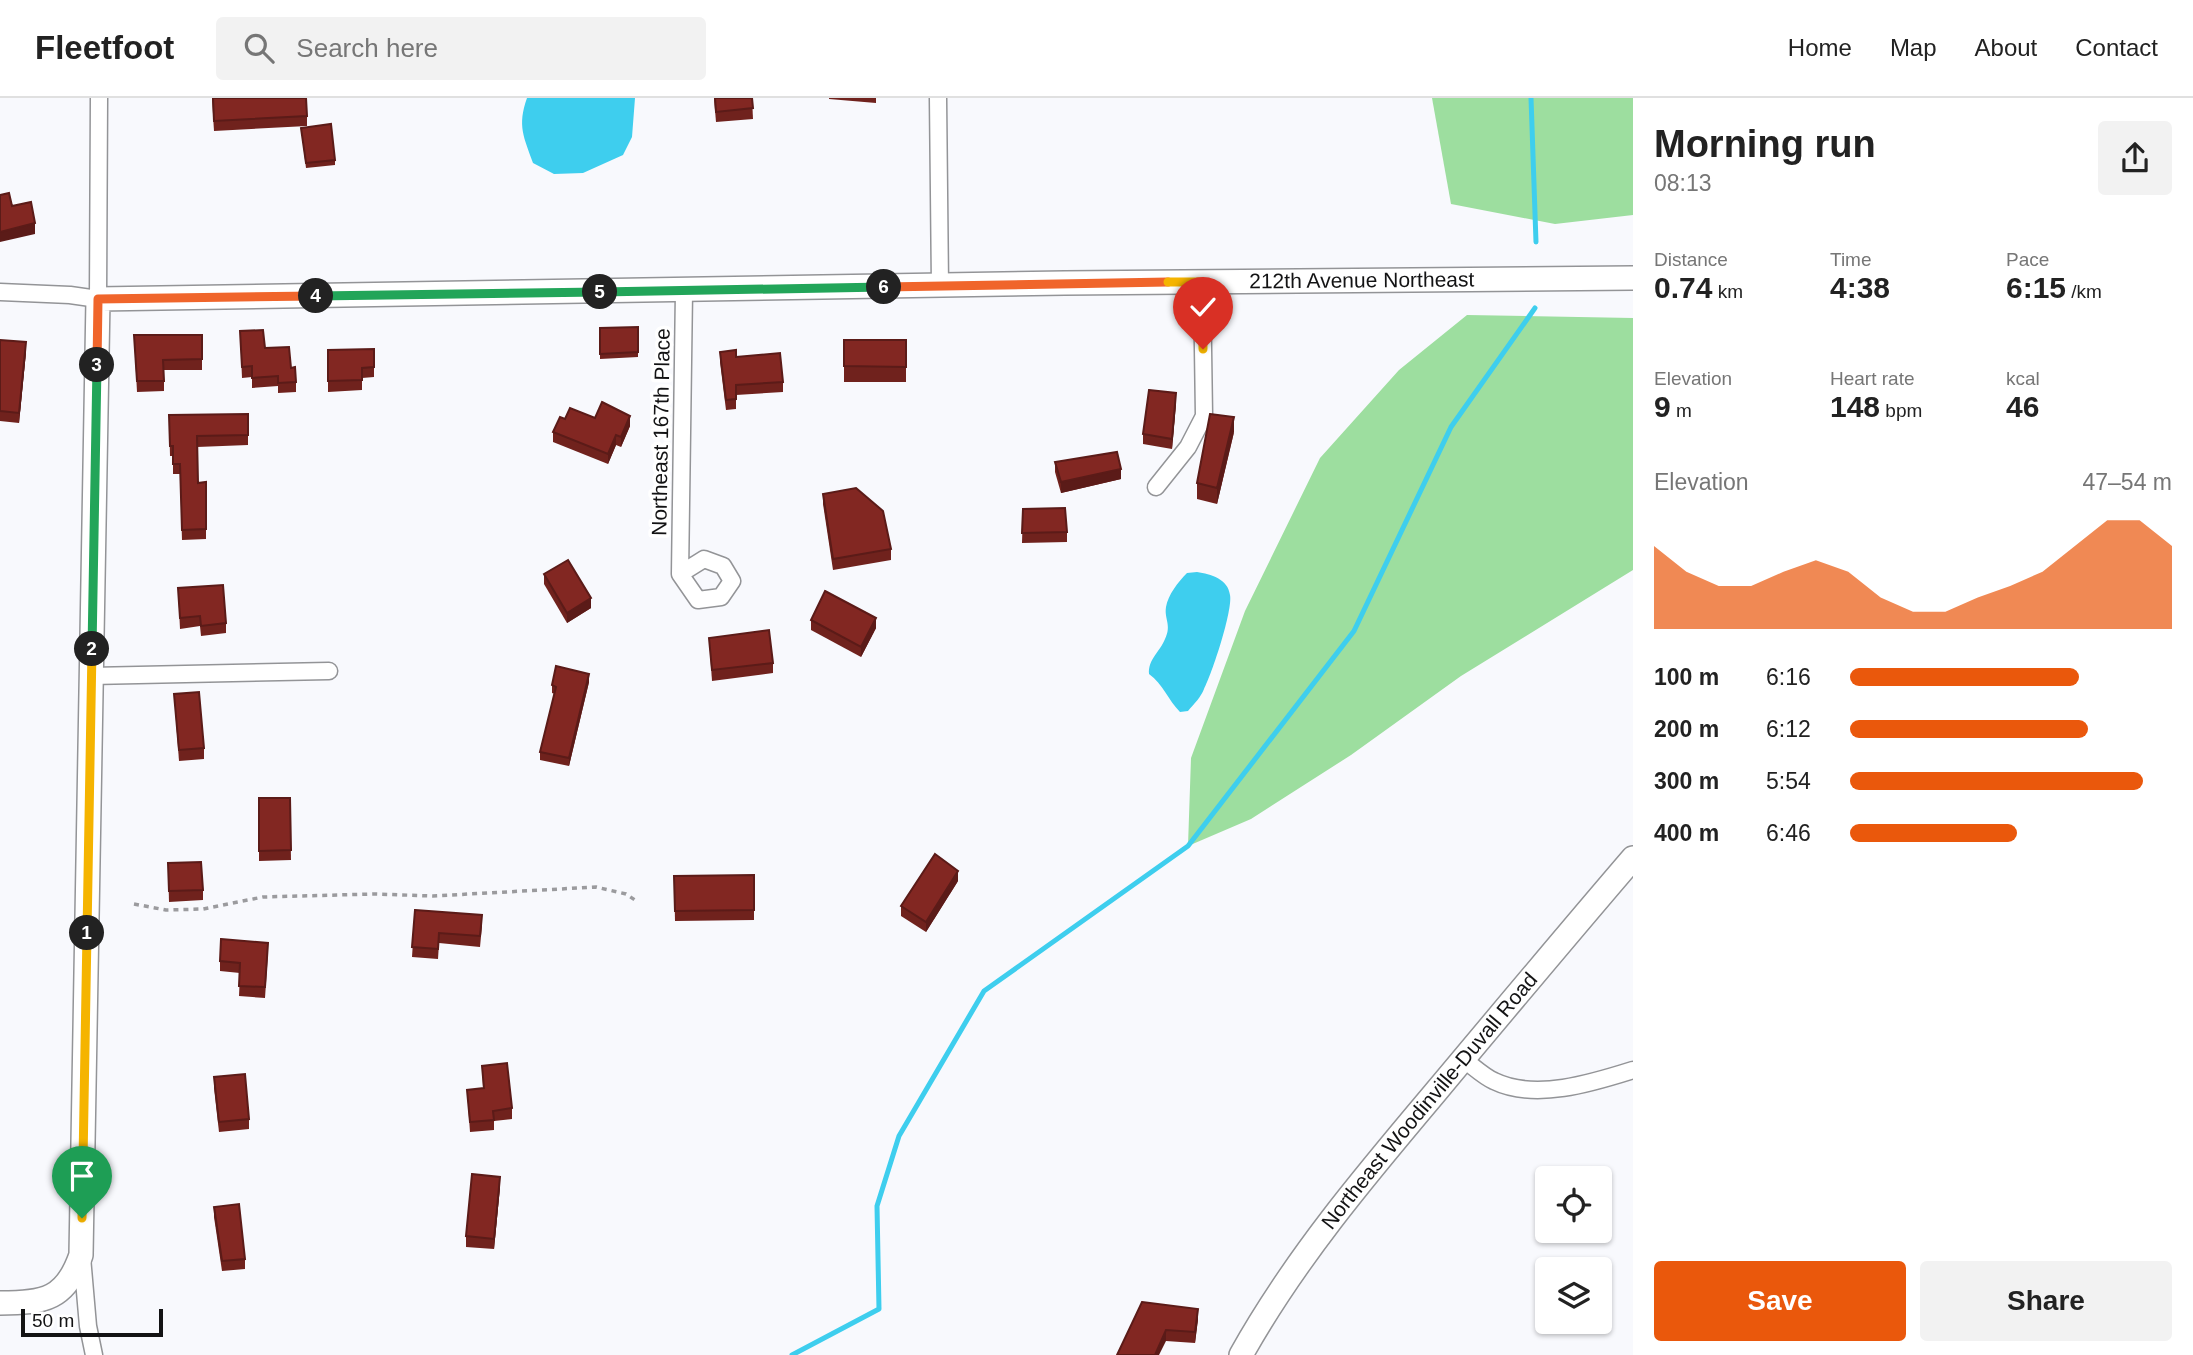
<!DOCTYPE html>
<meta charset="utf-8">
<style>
:root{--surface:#fff;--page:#f2f2f2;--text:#222;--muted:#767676;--line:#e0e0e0;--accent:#ea580c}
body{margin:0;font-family:Helvetica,sans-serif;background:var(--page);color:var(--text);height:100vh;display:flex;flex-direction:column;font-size:26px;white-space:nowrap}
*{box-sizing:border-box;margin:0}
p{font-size:23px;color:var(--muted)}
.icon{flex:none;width:38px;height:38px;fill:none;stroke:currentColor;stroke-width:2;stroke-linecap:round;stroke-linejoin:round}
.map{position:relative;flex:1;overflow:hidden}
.drawer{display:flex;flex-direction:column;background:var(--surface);width:560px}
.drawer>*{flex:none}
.buttons{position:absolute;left:1535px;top:1068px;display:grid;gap:14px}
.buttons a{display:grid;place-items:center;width:77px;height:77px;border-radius:7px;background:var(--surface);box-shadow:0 2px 5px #0004;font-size:35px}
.scale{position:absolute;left:21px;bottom:18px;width:142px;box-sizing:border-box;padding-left:7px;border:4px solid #131314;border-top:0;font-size:19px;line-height:24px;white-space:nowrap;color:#131314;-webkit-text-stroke:5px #fff;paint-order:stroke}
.pin{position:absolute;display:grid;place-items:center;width:60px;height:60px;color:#fff;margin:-72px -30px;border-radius:50% 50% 50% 0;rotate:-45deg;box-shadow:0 0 7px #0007}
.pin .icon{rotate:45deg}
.km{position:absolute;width:35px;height:35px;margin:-18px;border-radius:50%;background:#222;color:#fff;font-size:19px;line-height:35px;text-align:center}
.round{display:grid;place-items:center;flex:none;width:74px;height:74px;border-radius:7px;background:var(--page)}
.head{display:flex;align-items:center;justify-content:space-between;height:119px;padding:0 21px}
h1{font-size:38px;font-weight:600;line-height:52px}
.stats{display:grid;grid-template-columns:repeat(3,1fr);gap:10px;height:119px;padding:7px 21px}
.stats div{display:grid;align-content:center}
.stats b{font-size:30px;font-weight:600}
.stats small{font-size:19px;font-weight:400}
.stats p{font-size:19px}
.chart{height:196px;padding:14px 21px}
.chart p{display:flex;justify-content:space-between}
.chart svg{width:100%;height:126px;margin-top:7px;fill:var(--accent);opacity:.7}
.cta{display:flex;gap:14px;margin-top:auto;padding:14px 21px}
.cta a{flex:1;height:80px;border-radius:7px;background:var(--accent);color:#fff;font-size:28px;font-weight:600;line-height:80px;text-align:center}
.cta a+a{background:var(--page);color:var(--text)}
ul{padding:0 21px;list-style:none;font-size:23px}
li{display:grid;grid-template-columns:112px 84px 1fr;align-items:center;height:52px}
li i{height:18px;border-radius:9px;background:var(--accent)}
header{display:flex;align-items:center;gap:42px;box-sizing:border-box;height:98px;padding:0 35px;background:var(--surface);border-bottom:2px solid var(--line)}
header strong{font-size:33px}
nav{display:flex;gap:38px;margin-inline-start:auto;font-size:24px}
.search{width:490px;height:63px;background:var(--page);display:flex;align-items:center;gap:18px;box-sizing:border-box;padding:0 24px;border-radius:7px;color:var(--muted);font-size:26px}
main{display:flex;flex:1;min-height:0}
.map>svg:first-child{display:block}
.green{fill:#9dde9f}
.water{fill:#3eceee}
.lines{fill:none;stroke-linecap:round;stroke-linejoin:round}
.stream{stroke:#3eceee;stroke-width:5}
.street-casing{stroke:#939497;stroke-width:19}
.secondary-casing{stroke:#939497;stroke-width:26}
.path{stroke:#9b9b9e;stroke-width:3.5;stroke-dasharray:5 5;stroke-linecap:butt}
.street{stroke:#fff;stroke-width:16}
.secondary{stroke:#fff;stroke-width:23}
.wall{fill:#70221d}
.shaded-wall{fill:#5b1b18}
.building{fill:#822722;stroke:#5b1b18;stroke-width:2}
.split-1-casing{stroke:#fff;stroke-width:14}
.split-2-casing{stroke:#fff;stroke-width:14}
.split-3-casing{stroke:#fff;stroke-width:14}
.split-4-casing{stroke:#fff;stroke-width:14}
.split-5-casing{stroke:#fff;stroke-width:14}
.split-6-casing{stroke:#fff;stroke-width:14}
.split-7-casing{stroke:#fff;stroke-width:14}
.split-8-casing{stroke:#fff;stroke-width:14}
.split-1{stroke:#f5b400;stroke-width:9}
.split-2{stroke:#f5b400;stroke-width:9}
.split-3{stroke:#22a559;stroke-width:9}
.split-4{stroke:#f0652b;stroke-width:9}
.split-5{stroke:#22a559;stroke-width:9}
.split-6{stroke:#22a559;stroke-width:9}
.split-7{stroke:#f0652b;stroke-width:9}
.split-8{stroke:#f5b400;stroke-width:9}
.labels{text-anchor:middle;stroke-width:7;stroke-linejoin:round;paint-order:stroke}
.street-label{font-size:21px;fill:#131314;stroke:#fff}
</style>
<header>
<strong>Fleetfoot</strong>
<div class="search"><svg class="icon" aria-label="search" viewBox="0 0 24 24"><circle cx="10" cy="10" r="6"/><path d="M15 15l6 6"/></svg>Search here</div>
<nav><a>Home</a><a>Map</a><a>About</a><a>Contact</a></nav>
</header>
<main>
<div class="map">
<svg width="1633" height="1257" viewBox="0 0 1633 1257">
<rect width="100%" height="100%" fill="#f8f9fd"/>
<g class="green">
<path d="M 1432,0 L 1633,0 L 1633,117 L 1555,126 L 1451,106 Z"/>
<path d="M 1467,217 L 1633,220 L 1633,472 L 1461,578 L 1351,657 L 1251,721 L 1188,748 L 1191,660 L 1245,513 L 1320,360 L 1399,272 Z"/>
</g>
<g class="water">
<path d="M 527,0 L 635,0 L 632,39 L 623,57 L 583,75 L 554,76 L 533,65 C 524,39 517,28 527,0 Z"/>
<path d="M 1197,474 C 1211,476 1228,481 1230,497 C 1233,512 1212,576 1204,591 C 1201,599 1194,606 1188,613 L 1180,614 C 1168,602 1163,586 1149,576 C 1148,561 1160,554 1165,541 C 1172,527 1164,521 1166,509 C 1168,497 1178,484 1187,475 Z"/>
</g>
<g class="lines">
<g class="stream">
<path d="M 1531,0 L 1536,144"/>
<path d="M 792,1257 L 879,1211 L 877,1108 L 899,1038 L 984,893 L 1188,748 L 1354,533 L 1451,329 L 1535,210"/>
</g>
<defs>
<g id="street">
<path d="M 938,0 L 940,188"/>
<path d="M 0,194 L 70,197 L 98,201 L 99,0"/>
<path d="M 1156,389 L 1188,349 L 1204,318 L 1202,184"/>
<path d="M 680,476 L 704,461 L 723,468 L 732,483 L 721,499 L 698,502 L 680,476 L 684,193"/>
<path d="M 91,578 L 329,573"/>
<path d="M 1463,961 C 1473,968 1483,978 1494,983 C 1535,1003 1592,985 1633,972"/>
<path d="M 82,1159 L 88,1228 L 94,1257"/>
</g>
<g id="secondary">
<path id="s1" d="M 0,1205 C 45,1205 66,1201 81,1157 L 98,201 L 1065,185 L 1633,180"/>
<path id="s2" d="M 1241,1257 C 1294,1162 1364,1079 1434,996 C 1500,917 1566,838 1633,760"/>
</g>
</defs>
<use href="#street" class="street-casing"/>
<use href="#secondary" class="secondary-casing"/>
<path class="path" d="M 134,806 L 166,812 L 203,811 L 263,799 L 374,796 L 433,798 L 596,789 L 626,796 L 638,804"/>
<use href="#street" class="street"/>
<use href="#secondary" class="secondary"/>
</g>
<g class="wall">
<path d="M 212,0 L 307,18 L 307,28 L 214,33 Z"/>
<path d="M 714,0 L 752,0 L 753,21 L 716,24 Z"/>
<path d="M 829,0 L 876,0 L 876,5 L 829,1 Z"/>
<path d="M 301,30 L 335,62 L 335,67 L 306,70 Z"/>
<path d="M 638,229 L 638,259 L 600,261 L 600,230 Z"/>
<path d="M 240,233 L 291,270 L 296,284 L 296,294 L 278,295 L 278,288 L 252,290 L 252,279 L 242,280 Z"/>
<path d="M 134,237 L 202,237 L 202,272 L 164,272 L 164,293 L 137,294 Z"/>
<path d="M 0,242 L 26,254 L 19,325 L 0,323 Z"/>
<rect x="844" y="242" width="62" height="42"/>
<path d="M 374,251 L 374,279 L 362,280 L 362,292 L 328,294 L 328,252 Z"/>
<path d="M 720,254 L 736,259 L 783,284 L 783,294 L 736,297 L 736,311 L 726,312 L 720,264 Z"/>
<path d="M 1176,305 L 1172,351 L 1143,346 L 1143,336 Z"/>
<path d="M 248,316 L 248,347 L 197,349 L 198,385 L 206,384 L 206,441 L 182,442 L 180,376 L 173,376 L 173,358 L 170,358 L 169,317 Z"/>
<path d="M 595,320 L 630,328 L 621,349 L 616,347 L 608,366 L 553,344 L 553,334 L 565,321 Z"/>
<path d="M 1234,334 L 1217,406 L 1197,401 L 1197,385 Z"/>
<path d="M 1055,364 L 1121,381 L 1061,395 L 1055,374 Z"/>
<path d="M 823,396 L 891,451 L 891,462 L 833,472 L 823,406 Z"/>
<path d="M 1023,411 L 1067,434 L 1067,444 L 1022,445 Z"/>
<path d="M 544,476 L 591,510 L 567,525 L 544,486 Z"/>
<path d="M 178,490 L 226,525 L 226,535 L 201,538 L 200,528 L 180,531 Z"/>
<path d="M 811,522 L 876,530 L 861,559 L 811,532 Z"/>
<path d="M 709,540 L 773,565 L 773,575 L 712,583 Z"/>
<path d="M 589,584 L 569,668 L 540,662 L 540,654 L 555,596 L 552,595 L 552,587 Z"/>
<path d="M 174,596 L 204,650 L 204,661 L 179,663 Z"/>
<path d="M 259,700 L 290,700 L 291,762 L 259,763 Z"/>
<path d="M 168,765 L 203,792 L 203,802 L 169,804 Z"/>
<path d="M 754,777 L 754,822 L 675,823 L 674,778 Z"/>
<path d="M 958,783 L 926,834 L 901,818 L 901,808 Z"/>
<path d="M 415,812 L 482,828 L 480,849 L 439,845 L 438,861 L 412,859 Z"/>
<path d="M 268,855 L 265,900 L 239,898 L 240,875 L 220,873 L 220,863 Z"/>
<path d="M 482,968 L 512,1010 L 512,1021 L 494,1023 L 494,1032 L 470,1034 L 467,992 L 483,990 Z"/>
<path d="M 214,979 L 249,1021 L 249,1031 L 219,1034 L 214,990 Z"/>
<path d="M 500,1089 L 494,1151 L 466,1149 L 466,1138 Z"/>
<path d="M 214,1109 L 245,1161 L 245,1171 L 222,1173 L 214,1119 Z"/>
<path d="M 1142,1204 L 1198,1221 L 1195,1245 L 1166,1243 Z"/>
</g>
<g class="shaded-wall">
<path d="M 35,125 L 35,136 L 0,144 L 0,134 Z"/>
<path d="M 26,244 L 26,254 L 19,325 L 19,315 Z"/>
<path d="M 1176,295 L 1176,305 L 1172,351 L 1172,341 Z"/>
<path d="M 630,318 L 630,328 L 621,349 L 621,339 Z"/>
<path d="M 1234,319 L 1234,334 L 1217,406 L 1217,390 Z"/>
<path d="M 616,337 L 616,347 L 608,366 L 608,356 Z"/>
<path d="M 1121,371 L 1121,381 L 1061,395 L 1061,384 Z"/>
<path d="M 591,500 L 591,510 L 567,525 L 567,515 Z"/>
<path d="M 876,520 L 876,530 L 861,559 L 861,549 Z"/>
<path d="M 589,576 L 589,584 L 569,668 L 569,660 Z"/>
<path d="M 958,773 L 958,783 L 926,834 L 926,824 Z"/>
<path d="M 500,1079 L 500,1089 L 494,1151 L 494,1141 Z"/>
<path d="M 1198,1211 L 1198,1221 L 1195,1245 L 1195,1234 Z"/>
<path d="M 1166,1232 L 1166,1243 L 1159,1257 L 1155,1257 Z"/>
</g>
<g class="building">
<path d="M 213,0 L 306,0 L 307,18 L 214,23 Z"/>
<path d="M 715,0 L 752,0 L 753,10 L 716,14 Z"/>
<path d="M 331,26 L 335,62 L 306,65 L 301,30 Z"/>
<path d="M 9,95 L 12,108 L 31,104 L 35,125 L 0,134 L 0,97 Z"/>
<path d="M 638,229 L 638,254 L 600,256 L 600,230 Z"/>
<path d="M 263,232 L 265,250 L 289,249 L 291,270 L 295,269 L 296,284 L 278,285 L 278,278 L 252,280 L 252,268 L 242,269 L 240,233 Z"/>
<path d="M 134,237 L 202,237 L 202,261 L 163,262 L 164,283 L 137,283 Z"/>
<path d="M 0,242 L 26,244 L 19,315 L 0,313 Z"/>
<path d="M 844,242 L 906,242 L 906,269 L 844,268 Z"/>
<path d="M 374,251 L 374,269 L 362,270 L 362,282 L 328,283 L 328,252 Z"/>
<path d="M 736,252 L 736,259 L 780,255 L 783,284 L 736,287 L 736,301 L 726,302 L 720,254 Z"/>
<path d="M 1149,292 L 1176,295 L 1172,341 L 1143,336 Z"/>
<path d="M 602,304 L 630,318 L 621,339 L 616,337 L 608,356 L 553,334 L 560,319 L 565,321 L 570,310 L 595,320 Z"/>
<path d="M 248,316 L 248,337 L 197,338 L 198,385 L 206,384 L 206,431 L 182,432 L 180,366 L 173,366 L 173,348 L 170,348 L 169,317 Z"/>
<path d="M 1210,316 L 1234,319 L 1217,390 L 1197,385 Z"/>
<path d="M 1117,354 L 1121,371 L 1061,384 L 1055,364 Z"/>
<path d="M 856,390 L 883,413 L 891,451 L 833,461 L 823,396 Z"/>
<path d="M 1065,410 L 1067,434 L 1022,435 L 1023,411 Z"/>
<path d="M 568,462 L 591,500 L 567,515 L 544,476 Z"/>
<path d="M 223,487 L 226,525 L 201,528 L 200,518 L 180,520 L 178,490 Z"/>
<path d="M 825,493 L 876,520 L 861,549 L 811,522 Z"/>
<path d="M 769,532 L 773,565 L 712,572 L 709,540 Z"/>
<path d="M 556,568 L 589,576 L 569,660 L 540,654 L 556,589 L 552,587 Z"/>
<path d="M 199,594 L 204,650 L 179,652 L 174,596 Z"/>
<path d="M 259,700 L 290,700 L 291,752 L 259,753 Z"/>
<path d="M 935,756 L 958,773 L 926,824 L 901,808 Z"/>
<path d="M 201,764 L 203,792 L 169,793 L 168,765 Z"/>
<path d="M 754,777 L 754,812 L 675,813 L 674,778 Z"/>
<path d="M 415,812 L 482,817 L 480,838 L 439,835 L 438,851 L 412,849 Z"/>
<path d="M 221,841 L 268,845 L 265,889 L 239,888 L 240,865 L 220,863 Z"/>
<path d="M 507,965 L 512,1010 L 493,1013 L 494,1022 L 470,1024 L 467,992 L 484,990 L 482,968 Z"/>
<path d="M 245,976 L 249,1021 L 219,1024 L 214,979 Z"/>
<path d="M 472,1076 L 500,1079 L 494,1141 L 466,1138 Z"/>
<path d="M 239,1106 L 245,1161 L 222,1163 L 214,1109 Z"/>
<path d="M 1142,1204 L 1198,1211 L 1195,1234 L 1166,1232 L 1155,1257 L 1117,1257 Z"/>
</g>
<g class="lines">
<defs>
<path id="split-1" d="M 82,1120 L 87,835"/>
<path id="split-2" d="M 87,835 L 92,551"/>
<path id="split-3" d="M 92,551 L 97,267"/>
<path id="split-4" d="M 97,267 L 98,201 L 316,198"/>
<path id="split-5" d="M 316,198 L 600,194"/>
<path id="split-6" d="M 600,194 L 884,189"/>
<path id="split-7" d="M 884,189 L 1168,184"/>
<path id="split-8" d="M 1168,184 L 1202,184 L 1203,251"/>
</defs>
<use href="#split-1" class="split-1-casing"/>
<use href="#split-2" class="split-2-casing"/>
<use href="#split-3" class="split-3-casing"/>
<use href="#split-4" class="split-4-casing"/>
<use href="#split-5" class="split-5-casing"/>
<use href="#split-6" class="split-6-casing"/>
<use href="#split-7" class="split-7-casing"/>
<use href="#split-8" class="split-8-casing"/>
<use href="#split-1" class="split-1"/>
<use href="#split-2" class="split-2"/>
<use href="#split-3" class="split-3"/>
<use href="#split-4" class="split-4"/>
<use href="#split-5" class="split-5"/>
<use href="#split-6" class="split-6"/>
<use href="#split-7" class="split-7"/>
<use href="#split-8" class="split-8"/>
</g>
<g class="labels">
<g class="street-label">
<text dy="7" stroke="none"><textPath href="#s1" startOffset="2324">212th Avenue Northeast</textPath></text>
<text transform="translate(661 334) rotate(-89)" y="7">Northeast 167th Place</text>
<text dy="7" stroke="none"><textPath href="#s2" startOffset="317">Northeast Woodinville-Duvall Road</textPath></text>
</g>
</g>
</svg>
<div class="buttons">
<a><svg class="icon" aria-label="locate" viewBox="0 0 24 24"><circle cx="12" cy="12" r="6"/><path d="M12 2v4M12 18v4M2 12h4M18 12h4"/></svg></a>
<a><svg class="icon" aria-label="layers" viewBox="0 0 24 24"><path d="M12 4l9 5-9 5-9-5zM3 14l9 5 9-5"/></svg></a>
</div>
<div class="scale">50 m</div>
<div class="pin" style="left:82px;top:1120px;background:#1e9e55"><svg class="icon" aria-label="arrive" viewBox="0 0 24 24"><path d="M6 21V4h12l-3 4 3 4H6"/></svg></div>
<div class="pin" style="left:1203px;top:251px;background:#d93025"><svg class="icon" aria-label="check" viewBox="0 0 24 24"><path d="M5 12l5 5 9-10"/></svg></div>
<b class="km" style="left:87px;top:835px">1</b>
<b class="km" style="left:92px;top:551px">2</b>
<b class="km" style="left:97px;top:267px">3</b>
<b class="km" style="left:316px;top:198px">4</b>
<b class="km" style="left:600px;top:194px">5</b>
<b class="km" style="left:884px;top:189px">6</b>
</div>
<section class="drawer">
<div class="head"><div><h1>Morning run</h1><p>08:13</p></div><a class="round"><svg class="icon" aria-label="share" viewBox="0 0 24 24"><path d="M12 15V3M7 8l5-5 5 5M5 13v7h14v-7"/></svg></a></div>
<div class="stats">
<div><p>Distance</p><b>0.74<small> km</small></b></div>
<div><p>Time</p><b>4:38</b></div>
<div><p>Pace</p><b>6:15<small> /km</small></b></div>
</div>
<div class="stats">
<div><p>Elevation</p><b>9<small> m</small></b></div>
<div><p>Heart rate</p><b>148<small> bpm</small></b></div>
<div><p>kcal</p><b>46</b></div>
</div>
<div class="chart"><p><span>Elevation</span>47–54 m</p>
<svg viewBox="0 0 160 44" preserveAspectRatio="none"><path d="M0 44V15L10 24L20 29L30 29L40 24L50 20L60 24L70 33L80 38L90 38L100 33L110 29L120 24L130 15L140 6L150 6L160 15V44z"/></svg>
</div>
<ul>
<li><b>100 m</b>6:16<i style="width:71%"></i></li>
<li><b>200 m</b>6:12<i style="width:74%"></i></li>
<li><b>300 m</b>5:54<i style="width:91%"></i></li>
<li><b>400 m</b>6:46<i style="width:52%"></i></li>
</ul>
<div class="cta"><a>Save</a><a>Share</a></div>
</section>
</main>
